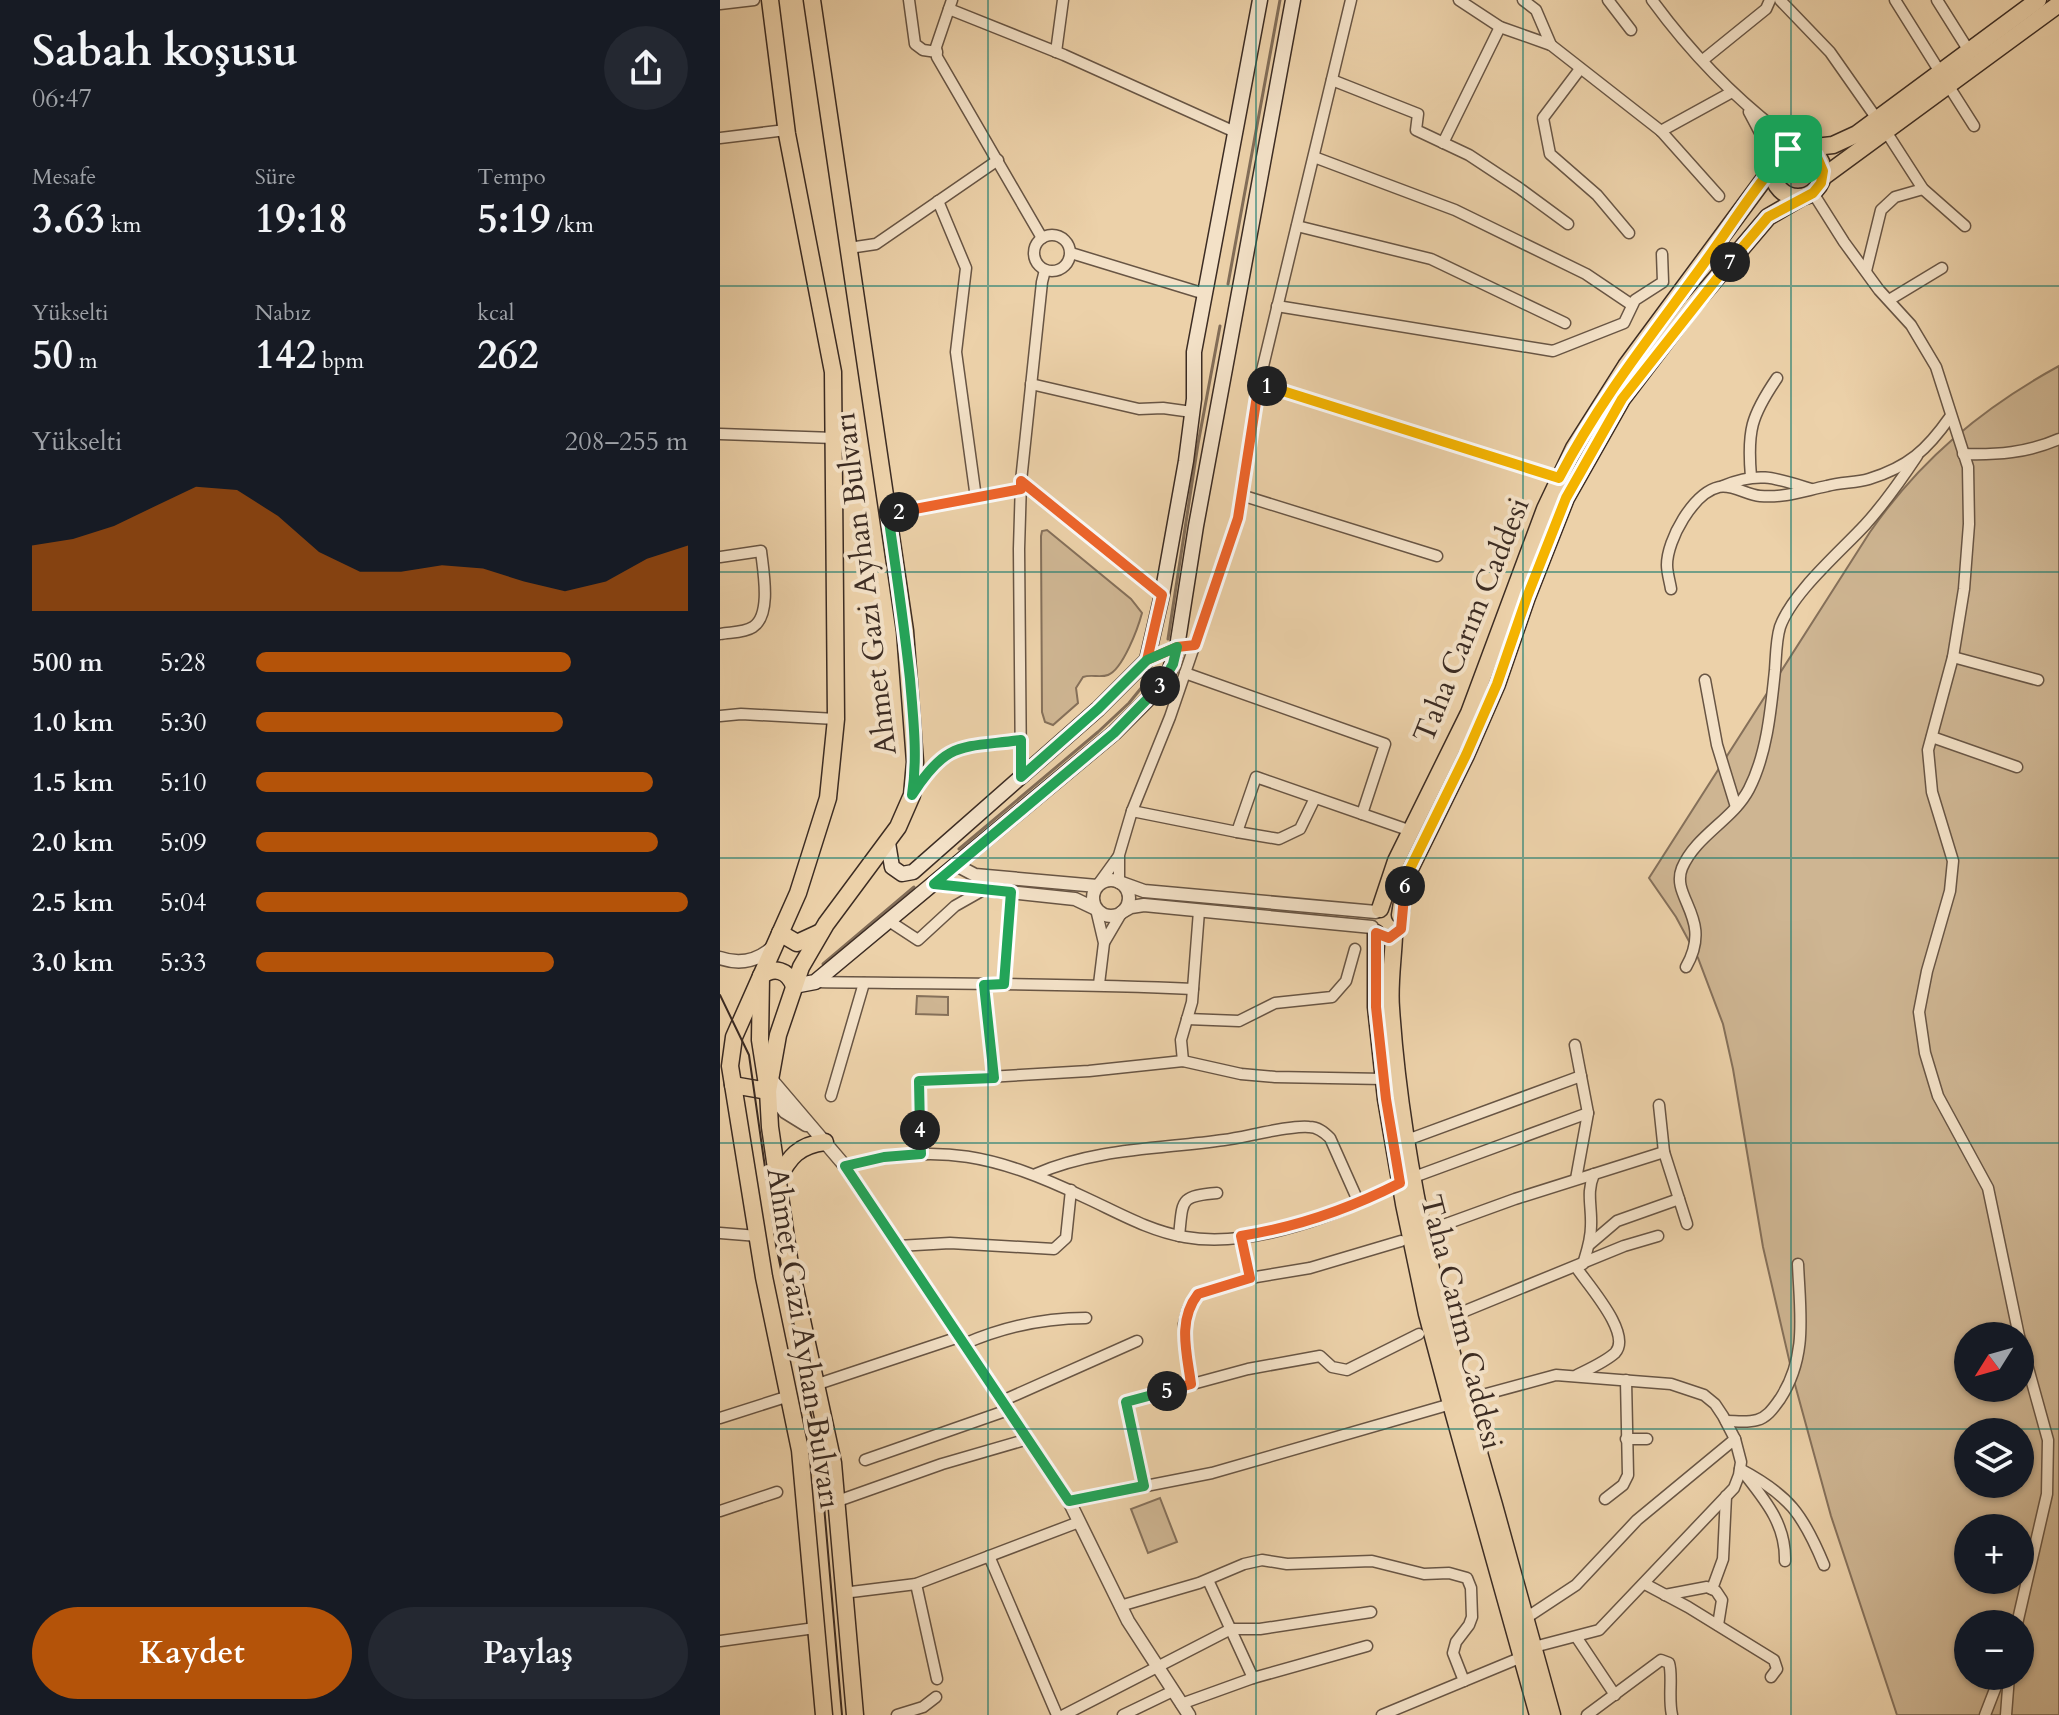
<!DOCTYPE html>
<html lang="tr">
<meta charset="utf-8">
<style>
:root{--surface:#171b24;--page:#242831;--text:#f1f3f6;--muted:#9ea1a6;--accent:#b45309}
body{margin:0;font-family:Cardo,serif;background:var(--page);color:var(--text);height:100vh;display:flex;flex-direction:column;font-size:30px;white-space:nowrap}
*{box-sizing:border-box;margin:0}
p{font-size:26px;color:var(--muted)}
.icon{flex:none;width:44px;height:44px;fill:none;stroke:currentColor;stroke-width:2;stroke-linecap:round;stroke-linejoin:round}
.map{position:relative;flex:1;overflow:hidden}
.sheet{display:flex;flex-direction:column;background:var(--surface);width:720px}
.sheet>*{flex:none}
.needle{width:52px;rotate:233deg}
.fabs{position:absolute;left:1234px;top:1322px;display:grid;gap:16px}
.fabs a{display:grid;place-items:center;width:80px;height:80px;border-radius:50%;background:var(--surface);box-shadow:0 2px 6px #0004;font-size:40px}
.pin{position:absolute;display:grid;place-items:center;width:68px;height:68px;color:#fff;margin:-34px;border-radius:16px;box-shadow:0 4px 12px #0006}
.km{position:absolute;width:40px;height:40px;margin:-20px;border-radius:50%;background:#222;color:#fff;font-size:22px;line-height:40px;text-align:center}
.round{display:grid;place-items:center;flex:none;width:84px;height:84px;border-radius:42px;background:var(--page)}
.overview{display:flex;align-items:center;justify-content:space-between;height:136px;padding:0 32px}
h1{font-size:44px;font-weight:600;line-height:60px}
.stats{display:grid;grid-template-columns:repeat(3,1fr);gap:12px;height:136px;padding:8px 32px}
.stats div{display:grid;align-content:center}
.stats b{font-size:40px;font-weight:600}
.stats small{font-size:22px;font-weight:400}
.stats p{font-size:22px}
.chart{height:224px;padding:16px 32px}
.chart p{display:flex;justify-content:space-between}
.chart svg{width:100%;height:144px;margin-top:8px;fill:var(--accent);opacity:.7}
.button{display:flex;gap:16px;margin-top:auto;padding:16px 32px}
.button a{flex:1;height:92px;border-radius:48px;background:var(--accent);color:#fff;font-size:32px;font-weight:600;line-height:92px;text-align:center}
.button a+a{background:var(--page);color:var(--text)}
ul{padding:0 32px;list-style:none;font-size:26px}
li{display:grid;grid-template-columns:128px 96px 1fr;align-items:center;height:60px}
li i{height:20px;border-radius:10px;background:var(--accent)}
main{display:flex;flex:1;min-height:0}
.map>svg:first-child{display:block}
.green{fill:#ceb592;stroke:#85705a;stroke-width:2;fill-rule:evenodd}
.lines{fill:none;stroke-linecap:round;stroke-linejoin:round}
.stream{stroke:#826d58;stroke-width:3}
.minor-casing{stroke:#685544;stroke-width:13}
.tertiary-casing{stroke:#685544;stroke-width:15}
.secondary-casing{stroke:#3c2c23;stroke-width:17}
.primary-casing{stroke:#3c2c23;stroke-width:19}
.minor{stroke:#f3e1c7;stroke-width:10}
.tertiary{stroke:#f3e1c7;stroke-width:12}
.secondary{stroke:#f3e1c7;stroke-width:14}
.primary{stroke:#ecd1a9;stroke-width:16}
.tram{stroke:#3c2c23;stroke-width:2}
.split-1-casing{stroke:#fff;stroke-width:16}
.split-2-casing{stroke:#fff;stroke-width:16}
.split-3-casing{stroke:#fff;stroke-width:16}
.split-4-casing{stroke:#fff;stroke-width:16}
.split-5-casing{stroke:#fff;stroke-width:16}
.split-6-casing{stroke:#fff;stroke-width:16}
.split-7-casing{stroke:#fff;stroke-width:16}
.split-8-casing{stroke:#fff;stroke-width:16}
.split-1{stroke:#f5b400;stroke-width:10}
.split-2{stroke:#f0652b;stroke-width:10}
.split-3{stroke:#22a559;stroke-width:10}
.split-4{stroke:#22a559;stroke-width:10}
.split-5{stroke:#22a559;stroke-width:10}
.split-6{stroke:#f0652b;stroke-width:10}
.split-7{stroke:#f5b400;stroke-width:10}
.split-8{stroke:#f5b400;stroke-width:10}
.grid{fill:none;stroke:#0f766e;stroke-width:2;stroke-opacity:0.55}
.labels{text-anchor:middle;stroke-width:8;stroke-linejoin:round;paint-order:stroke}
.street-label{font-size:30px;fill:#3c2c23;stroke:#f3e1c7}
</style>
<main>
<section class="sheet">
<div class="overview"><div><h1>Sabah koşusu</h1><p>06:47</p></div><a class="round"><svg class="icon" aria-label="share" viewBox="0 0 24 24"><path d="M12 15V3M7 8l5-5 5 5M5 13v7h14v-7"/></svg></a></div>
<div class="stats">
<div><p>Mesafe</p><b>3.63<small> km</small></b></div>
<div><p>Süre</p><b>19:18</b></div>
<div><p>Tempo</p><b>5:19<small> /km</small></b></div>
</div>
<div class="stats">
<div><p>Yükselti</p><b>50<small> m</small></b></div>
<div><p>Nabız</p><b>142<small> bpm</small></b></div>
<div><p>kcal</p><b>262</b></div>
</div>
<div class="chart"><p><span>Yükselti</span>208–255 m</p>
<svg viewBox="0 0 160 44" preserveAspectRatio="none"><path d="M0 44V24L10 22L20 18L30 12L40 6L50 7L60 15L70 26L80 32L90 32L100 30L110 31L120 35L130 38L140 35L150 28L160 24V44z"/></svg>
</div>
<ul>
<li><b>500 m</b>5:28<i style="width:73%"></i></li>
<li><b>1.0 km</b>5:30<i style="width:71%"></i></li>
<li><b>1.5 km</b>5:10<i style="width:92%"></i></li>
<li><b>2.0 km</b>5:09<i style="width:93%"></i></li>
<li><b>2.5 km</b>5:04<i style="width:100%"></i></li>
<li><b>3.0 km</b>5:33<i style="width:69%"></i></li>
</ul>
<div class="button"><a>Kaydet</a><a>Paylaş</a></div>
</section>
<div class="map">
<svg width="1339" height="1715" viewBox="0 0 1339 1715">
<rect width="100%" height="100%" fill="#ecd1a9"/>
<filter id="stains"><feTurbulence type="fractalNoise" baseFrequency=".0025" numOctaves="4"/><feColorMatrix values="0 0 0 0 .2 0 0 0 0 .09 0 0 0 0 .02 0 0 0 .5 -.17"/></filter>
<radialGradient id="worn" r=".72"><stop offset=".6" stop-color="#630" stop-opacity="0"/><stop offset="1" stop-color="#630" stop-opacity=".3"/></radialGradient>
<g class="green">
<circle cx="1078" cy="172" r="18"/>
<path d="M 1339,366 L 1339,1715 L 1177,1715 L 1111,1516 L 1074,1381 L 1043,1247 L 1013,1069 L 1003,1024 L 978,958 L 956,917 L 929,878 L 1150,532 C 1200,460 1262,408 1339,366 ZM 1248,1336 L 1300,1336 L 1300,1388 L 1248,1388 ZM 1248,1432 L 1300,1432 L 1300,1484 L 1248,1484 ZM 1248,1528 L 1300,1528 L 1300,1580 L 1248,1580 ZM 1248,1624 L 1300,1624 L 1300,1676 L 1248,1676 Z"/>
<path d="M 327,530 L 411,599 L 422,613 C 418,628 403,669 388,675 C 380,678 371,674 363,677 L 356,688 L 358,703 L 333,725 L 325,722 L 322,712 L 321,536 L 322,531 Z"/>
<path d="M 197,996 L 228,997 L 228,1015 L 196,1014 Z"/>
<path d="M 440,1498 L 457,1542 L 428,1553 L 411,1509 Z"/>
</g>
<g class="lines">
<g class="stream">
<path d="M 508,284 L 560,0"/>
<path d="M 448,639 L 478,444 L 500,326"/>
<path d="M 239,849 L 378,732 L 409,703 L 435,671"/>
<path d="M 103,964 L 194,887"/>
</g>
<defs>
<g id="minor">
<path d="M 189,0 L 195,44 L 203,50 L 217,52"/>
<path d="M 232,0 L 216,47 L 217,57 L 322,238"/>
<path d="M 739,0 L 780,27 L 831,45 L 941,131 L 999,196"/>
<path d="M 803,0 L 816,10 L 831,45"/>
<path d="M 888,0 L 911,30"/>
<path d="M 932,0 C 973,56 1023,107 1080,147"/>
<path d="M 1060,0 L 1110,52 L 1157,119"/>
<path d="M 1175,0 L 1220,72"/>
<path d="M 1217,0 L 1249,51"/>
<path d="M 0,4 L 34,0"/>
<path d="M 229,9 L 344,55 L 515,132"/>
<path d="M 336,52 L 343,0"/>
<path d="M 983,60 L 1046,9 L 1050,0"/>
<path d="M 860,69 L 823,118 L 830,154 L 877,195 L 909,233"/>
<path d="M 612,80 L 698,114 L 696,130 L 749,155 L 799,188 L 848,224"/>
<path d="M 1228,85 L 1254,126"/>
<path d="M 1029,112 L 1055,161"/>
<path d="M 1165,130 L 1203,189 L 1245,226"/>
<path d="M 941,131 L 1012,92"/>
<path d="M 0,138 L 66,130"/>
<path d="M 723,143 L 780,27"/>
<path d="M 594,157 L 735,210 L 866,274 L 912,305"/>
<path d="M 1093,193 L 1124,242 L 1159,290 L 1191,325 L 1216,367 L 1248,467 L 1249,524 L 1244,589 L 1233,657 L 1208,750 L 1212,792 L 1233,861 L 1230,891 L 1207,971 L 1199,1012 L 1205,1053 L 1218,1096 L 1268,1188 L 1299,1336"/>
<path d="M 218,201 L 246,268 L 236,352 L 256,498"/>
<path d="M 577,226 L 711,259 L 845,323"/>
<circle cx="332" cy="253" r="18"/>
<path d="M 129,248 L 156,244 L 278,160"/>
<path d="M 351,253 L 485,294"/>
<path d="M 325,270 L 322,282 L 301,481 L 442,595"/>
<path d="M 1146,271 L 1161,210 L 1175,197 L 1203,189"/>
<path d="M 1169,300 L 1222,268"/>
<path d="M 557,306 L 833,351 L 904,323 L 915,300 L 943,282 L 942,254"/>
<path d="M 539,383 L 839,478"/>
<path d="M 311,384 L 419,409 L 443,408 L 472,412"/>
<path d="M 0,434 L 114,438"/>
<path d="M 1243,454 C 1277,455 1307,453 1339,439"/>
<path d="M 1031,477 C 1027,431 1031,416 1057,378"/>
<path d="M 1003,486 C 1039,471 1056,478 1091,489"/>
<path d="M 521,495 L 717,556"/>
<path d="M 168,514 L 301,489"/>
<path d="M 0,557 L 41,551 C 43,570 52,615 33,627 C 24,633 10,632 0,634"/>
<path d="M 951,589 C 950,582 947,573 947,565 C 947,540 973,493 999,487 C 1012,484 1027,495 1040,496 C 1065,498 1083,491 1107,486 C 1121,482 1136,483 1149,479 C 1188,467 1207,450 1230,417"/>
<path d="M 1233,657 L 1318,680"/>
<path d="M 465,673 L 665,744 L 642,814"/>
<path d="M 985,680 L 997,745 L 1016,807"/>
<path d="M 0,716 L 21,714 L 116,719"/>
<path d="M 1212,737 L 1297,767"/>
<path d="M 301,777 L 299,549 L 301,481"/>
<path d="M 195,790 C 226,740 247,748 301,740"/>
<path d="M 412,811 L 517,832 L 536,777 L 691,831"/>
<path d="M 517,832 L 559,839 L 580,829 L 595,798"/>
<path d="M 399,882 L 399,855 L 412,811 L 450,717 L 518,518 L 539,383 L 631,0"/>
<path d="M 377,886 L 398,857"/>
<path d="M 376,909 L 384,943 L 379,984"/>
<path d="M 169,921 L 198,940 L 235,906 L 265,889"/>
<path d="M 385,941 L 402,912"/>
<path d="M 966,967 C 994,918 950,898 962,868 C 976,835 1013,820 1029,789 C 1047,754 1051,709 1055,670 C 1056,657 1056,640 1060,627 C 1072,593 1120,552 1145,525 C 1165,503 1181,480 1197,456"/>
<path d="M 96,982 C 222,984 347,983 473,989"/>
<path d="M 284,984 L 291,892"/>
<path d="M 264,985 L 274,1078"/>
<path d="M 467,1019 L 519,1021 L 555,1003 L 612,997 L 626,981 L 635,949"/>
<path d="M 855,1045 L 868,1113 L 856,1179"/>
<path d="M 463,1061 L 461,1040 L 472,1002 L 479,911"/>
<path d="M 111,1096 L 144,983"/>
<path d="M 939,1105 L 944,1152 L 967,1224"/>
<path d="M 687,1140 L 861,1076"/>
<path d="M 201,1154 L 199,1081 L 369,1071 L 463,1061 L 521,1074 L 555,1077 L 664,1079"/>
<path d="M 125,1166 C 219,1141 278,1156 364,1197 C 397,1212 429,1231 465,1237 C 533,1249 621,1214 680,1183"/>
<path d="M 316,1174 C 376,1148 440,1149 504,1140 C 526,1137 570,1125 589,1127 C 598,1127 604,1132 610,1138 L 639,1203"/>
<path d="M 694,1177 L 868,1113"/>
<path d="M 704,1232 L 795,1199 L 944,1152"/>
<path d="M 0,1233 L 38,1236"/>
<path d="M 459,1236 C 463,1200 459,1196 497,1193"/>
<path d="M 870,1244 L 897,1221 L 959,1199"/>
<path d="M 178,1246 L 230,1243 L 334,1249 L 346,1238 L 351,1190"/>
<path d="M 863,1264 C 867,1251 871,1240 871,1226 C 872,1206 866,1193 874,1174"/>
<path d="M 856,1267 C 867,1284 913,1334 895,1353 C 885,1362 869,1369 857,1375"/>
<path d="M 530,1278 L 590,1268 L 681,1241"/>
<path d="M 723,1320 L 904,1246 L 938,1236"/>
<path d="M 244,1344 C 283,1327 323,1318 366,1318"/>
<path d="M 471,1384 L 464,1324 L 468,1309 L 478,1294 L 530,1278 L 521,1236"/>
<path d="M 95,1385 L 239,1337"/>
<path d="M 744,1400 L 836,1375 L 951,1384 L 984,1395 L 995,1404 L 1003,1416 L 1015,1439 L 1021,1462 L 1019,1475 L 1014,1488 L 879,1630 L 814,1647"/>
<path d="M 282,1401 L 417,1341"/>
<path d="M 0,1418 L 69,1396"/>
<path d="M 1006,1421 C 1016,1421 1027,1423 1037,1420 C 1048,1417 1054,1407 1060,1399 C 1088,1356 1080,1313 1078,1264"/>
<path d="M 906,1439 L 927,1439"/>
<path d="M 145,1460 L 288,1410"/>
<path d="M 1020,1469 C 1069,1495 1083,1514 1104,1565"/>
<path d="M 1023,1472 C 1045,1500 1066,1524 1065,1561"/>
<path d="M 424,1486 L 406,1402 L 528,1369 L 600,1356 L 612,1367 L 627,1370 L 699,1334"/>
<path d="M 885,1499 L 903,1485 L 908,1475 L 906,1380"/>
<path d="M 349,1501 L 492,1473 L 731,1404"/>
<path d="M 115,1502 L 222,1464 L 308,1439"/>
<path d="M 0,1511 L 57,1492"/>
<path d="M 269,1556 L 337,1715"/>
<path d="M 488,1580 L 533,1678"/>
<path d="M 196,1584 L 217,1679"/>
<path d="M 925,1584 L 968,1607 L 1054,1660 L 1057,1669 L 1051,1677"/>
<path d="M 992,1589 L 1003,1559 L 1006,1496"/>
<path d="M 123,1593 L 196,1584 L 359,1522"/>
<path d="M 945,1595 L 987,1587 L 996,1591 L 1002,1600 L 998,1625"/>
<path d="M 400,1606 L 479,1583 L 524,1564 L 542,1560 L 567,1564 L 652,1561 L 704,1574 L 729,1573 L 747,1578 L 751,1588 L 752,1617 L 749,1625 L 736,1642 L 733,1653 L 744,1681"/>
<path d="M 806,1618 L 856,1585 L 917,1520 L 1015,1439"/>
<path d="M 1297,1624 L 1327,1494 L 1328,1440 L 1300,1339"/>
<path d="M 857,1638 L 895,1695"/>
<path d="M 0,1641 L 95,1628"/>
<path d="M 461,1704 L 533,1678 L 647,1646"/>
<path d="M 177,1715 L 203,1707 L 216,1697"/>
<path d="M 344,1715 L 511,1629 L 540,1629 L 651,1612"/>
<path d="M 403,1715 L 453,1691"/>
<path d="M 662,1715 L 802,1657"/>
<path d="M 867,1715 L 941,1660 L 949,1663 C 953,1675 948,1698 952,1715"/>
<path d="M 1265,1715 L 1277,1684 L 1284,1676"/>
<path d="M 1286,1715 L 1289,1676"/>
</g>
<g id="tertiary">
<path d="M 427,660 L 457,647"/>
<path d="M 236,865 L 255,875 L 377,886"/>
<circle cx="391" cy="898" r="18"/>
<path d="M 399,882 L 424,891 L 656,912"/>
<path d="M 214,884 L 355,899 L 376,909"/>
<path d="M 402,912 L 411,907 L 424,905 L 652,927"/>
<path d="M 0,958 C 20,965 38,961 54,946"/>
<path d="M 50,1078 L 125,1166 L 349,1501 L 408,1621 L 469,1715"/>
<path d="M 48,1091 L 65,1112 L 86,1125"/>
</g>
<g id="secondary">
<path d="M 168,843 L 172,867 L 182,874 L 193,872 L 378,709 L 427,660 L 442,595 L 466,461 L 474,399 L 474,352 L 540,0"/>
<path d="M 74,986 L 95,982 L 394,733 L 434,693 L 449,672 L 457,647 L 476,526 L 573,0"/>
</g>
<g id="primary">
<path d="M 50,0 L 67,134 L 113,372 L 116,719 L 108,798 L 78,893 L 14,1037 L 10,1066 L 44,1277 L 80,1450 L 104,1715"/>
<path d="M 92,0 L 185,631 L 195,762 L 192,795 L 178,827 L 106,924 L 81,967 L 58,1035 L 48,1091 L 50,1127 L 70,1265 L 113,1463 L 135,1715"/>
<circle cx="1078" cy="172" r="25"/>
<path d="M 1086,148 L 1113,145 L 1137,134 L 1318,0"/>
<path d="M 1103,177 L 1339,4"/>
<path d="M 660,909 L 676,861 L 749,713 L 825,509 L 854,448 L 906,366 L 1053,167"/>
<path d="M 680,915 L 686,877 L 746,755 L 777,684 L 807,597 L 846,498 L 902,399 L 971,308 L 1048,217 L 1082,197"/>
<path d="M 60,933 L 77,943 L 101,932"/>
<path d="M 656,933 L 656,1007 L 666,1099 L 684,1204 L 707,1314 L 731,1404 L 818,1715"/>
<path d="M 674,936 C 673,960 669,985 671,1008 C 682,1177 727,1344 774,1505 C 794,1575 812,1645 832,1715"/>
<path d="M 13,1085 L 48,1091 L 40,1040 L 41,976 C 54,966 68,970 74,986"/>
<path d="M 58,1179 C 69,1157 79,1145 105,1142"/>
</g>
</defs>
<use href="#minor" class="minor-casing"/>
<use href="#tertiary" class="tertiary-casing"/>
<use href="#secondary" class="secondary-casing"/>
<use href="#primary" class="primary-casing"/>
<use href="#minor" class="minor"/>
<use href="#tertiary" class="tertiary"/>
<use href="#secondary" class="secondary"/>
<use href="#primary" class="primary"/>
<path class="tram" d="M 0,995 L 29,1055 L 56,1245 L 100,1459 L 122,1715"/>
</g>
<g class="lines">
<defs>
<path id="split-1" d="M 547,386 L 839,478 C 879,401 931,336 982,266 C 1006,233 1027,199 1053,167 L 1059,156 L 1068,149"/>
<path id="split-2" d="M 179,512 L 301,489 L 301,481 L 442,595 L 427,660 L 457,647 L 475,645 L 518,518 L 539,383 L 547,386"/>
<path id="split-3" d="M 179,512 L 168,514 C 176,569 184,624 190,679 C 193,717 198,756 192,795 C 227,740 241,748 301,740 L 301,777 L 378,709 L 427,660 L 457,647 L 453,664 L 440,686"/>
<path id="split-4" d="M 200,1130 L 199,1081 L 274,1078 L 264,985 L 284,984 L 291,892 L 214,884 L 394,733 L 440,686"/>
<path id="split-5" d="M 200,1130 L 201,1154 L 164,1157 L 125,1166 L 349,1501 L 424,1486 L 406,1402 L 447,1391"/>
<path id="split-6" d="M 447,1391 L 471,1384 C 467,1353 457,1321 478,1294 L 530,1278 L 521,1236 C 577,1227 629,1209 680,1183 L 666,1099 L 656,1007 L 656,933 L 669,938 L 681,929 L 685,886"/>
<path id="split-7" d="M 685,886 L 686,877 L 746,755 L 777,684 L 807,597 L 846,498 L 902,399 L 1010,262"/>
<path id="split-8" d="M 1010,262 L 1048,217 L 1093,193 L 1101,183 L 1103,171 L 1096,155 L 1086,148 L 1068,149"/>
</defs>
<use href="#split-1" class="split-1-casing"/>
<use href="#split-2" class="split-2-casing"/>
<use href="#split-3" class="split-3-casing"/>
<use href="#split-4" class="split-4-casing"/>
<use href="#split-5" class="split-5-casing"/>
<use href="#split-6" class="split-6-casing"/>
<use href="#split-7" class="split-7-casing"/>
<use href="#split-8" class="split-8-casing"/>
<use href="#split-1" class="split-1"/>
<use href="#split-2" class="split-2"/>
<use href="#split-3" class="split-3"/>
<use href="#split-4" class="split-4"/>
<use href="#split-5" class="split-5"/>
<use href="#split-6" class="split-6"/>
<use href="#split-7" class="split-7"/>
<use href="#split-8" class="split-8"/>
</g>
<path class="grid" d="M 268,0 L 268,1715M 536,0 L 536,1715M 803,0 L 803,1715M 1071,0 L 1071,1715M 0,286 L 1339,286M 0,572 L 1339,572M 0,858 L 1339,858M 0,1143 L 1339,1143M 0,1429 L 1339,1429"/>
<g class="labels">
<g class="street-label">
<text transform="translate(145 584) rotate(-97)" y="10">Ahmet Gazi Ayhan Bulvarı</text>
<text transform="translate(751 620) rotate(-68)" y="10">Taha Carım Caddesi</text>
<text transform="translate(742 1322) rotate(76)" y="10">Taha Carım Caddesi</text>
<text transform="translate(84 1338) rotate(81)" y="10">Ahmet Gazi Ayhan Bulvarı</text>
</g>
</g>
<rect width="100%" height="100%" filter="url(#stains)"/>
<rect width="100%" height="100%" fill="url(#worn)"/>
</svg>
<div class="fabs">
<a><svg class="needle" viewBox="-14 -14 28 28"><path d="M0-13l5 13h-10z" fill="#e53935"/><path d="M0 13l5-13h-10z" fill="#9ea1a6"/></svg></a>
<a><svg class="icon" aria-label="layers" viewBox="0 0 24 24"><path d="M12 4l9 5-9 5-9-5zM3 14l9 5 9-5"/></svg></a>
<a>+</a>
<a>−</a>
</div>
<div class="pin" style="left:1068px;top:149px;background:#1e9e55"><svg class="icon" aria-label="arrive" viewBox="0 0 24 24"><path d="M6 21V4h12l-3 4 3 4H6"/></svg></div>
<b class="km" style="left:547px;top:386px">1</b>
<b class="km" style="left:179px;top:512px">2</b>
<b class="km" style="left:440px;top:686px">3</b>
<b class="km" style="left:200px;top:1130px">4</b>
<b class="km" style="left:447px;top:1391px">5</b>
<b class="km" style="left:685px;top:886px">6</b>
<b class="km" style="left:1010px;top:262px">7</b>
</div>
</main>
